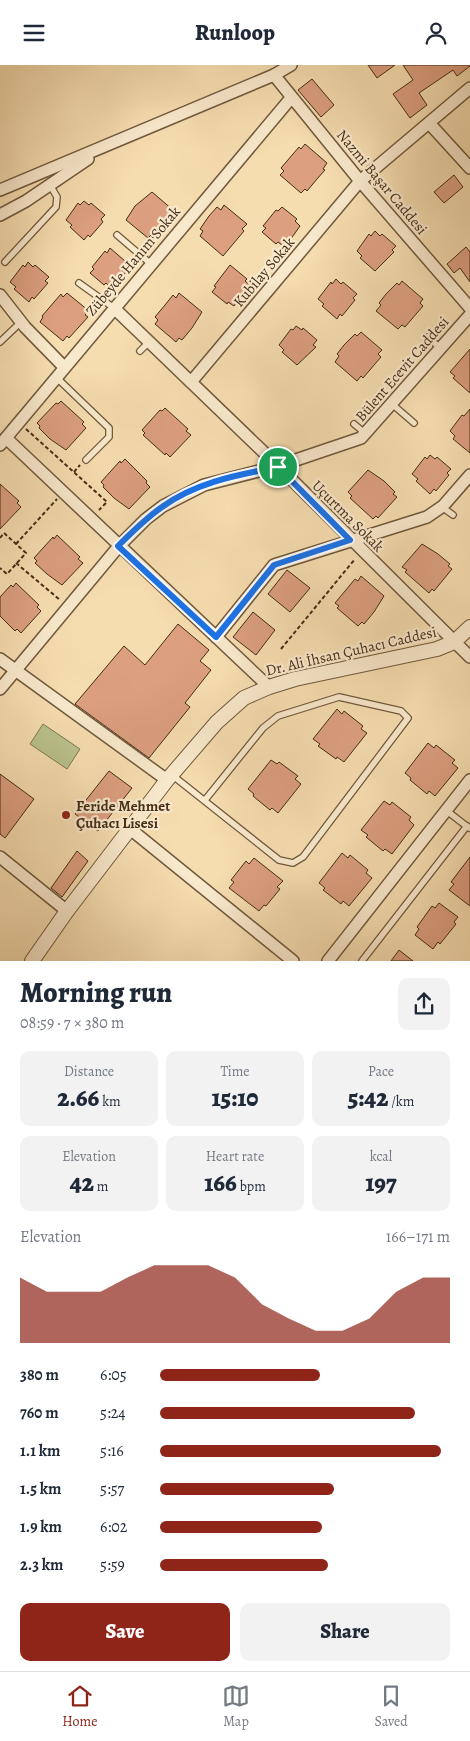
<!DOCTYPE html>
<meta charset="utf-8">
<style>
:root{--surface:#fff;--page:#f2f2f3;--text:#1f2937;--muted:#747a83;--line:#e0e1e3;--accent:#8f2418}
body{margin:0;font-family:Alegreya,serif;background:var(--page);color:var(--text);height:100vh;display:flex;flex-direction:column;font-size:19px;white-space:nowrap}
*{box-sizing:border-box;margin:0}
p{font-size:16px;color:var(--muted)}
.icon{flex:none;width:28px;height:28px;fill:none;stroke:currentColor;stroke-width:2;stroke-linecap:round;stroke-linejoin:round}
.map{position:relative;height:896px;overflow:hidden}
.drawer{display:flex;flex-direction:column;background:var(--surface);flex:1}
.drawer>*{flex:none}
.pin{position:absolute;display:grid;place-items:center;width:42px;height:42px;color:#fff;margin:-21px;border:2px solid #fff;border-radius:50%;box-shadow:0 1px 5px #0007}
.round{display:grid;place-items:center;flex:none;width:52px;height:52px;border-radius:10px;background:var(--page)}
.summary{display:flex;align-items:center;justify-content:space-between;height:85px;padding:0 20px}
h1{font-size:28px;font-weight:800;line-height:38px}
.metrics{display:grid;grid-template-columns:repeat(3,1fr);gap:8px;height:85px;padding:5px 20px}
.metrics div{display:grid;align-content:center;border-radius:10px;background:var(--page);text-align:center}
.metrics b{font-size:25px;font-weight:800}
.metrics small{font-size:14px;font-weight:400}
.metrics p{font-size:14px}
.chart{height:140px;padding:10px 20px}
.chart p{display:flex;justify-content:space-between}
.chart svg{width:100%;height:90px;margin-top:5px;fill:var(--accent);opacity:.7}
.primary-button{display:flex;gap:10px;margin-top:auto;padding:10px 20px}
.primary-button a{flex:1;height:58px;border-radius:10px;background:var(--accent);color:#fff;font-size:20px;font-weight:800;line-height:58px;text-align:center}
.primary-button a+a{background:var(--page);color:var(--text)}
ul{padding:0 20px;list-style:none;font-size:16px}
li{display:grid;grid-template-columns:80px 60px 1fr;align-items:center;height:38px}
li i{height:12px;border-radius:6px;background:var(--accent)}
header{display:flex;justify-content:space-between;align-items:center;height:65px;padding:0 20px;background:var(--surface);font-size:22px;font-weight:800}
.tabs{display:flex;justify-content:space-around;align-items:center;height:70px;border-top:1px solid var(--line);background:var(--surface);font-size:14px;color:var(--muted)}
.tabs a{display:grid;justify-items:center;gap:2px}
.tabs .active{color:var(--accent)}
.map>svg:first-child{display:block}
.green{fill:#bac28d;stroke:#7f7852}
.building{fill:#dc9f80;stroke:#442d17}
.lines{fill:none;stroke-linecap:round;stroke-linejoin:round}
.service-casing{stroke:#70593d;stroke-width:8}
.minor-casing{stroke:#70593d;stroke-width:14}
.tertiary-casing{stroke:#70593d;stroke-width:16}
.path{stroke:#442d17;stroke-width:2;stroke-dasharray:4 2.5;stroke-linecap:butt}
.service{stroke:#f9e9cc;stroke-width:5.5}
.minor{stroke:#f9e9cc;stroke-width:11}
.tertiary{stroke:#f9e9cc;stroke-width:14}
.route-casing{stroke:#fff;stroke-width:10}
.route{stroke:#1a73e8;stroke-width:6}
.poi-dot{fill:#8f2418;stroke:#f9e9cc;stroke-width:2}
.labels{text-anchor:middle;stroke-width:4.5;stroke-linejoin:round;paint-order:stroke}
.street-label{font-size:15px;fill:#442d17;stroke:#f9e9cc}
.poi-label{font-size:15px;font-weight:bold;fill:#442d17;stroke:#f9e9cc;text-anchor:start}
</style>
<header><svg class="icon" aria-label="menu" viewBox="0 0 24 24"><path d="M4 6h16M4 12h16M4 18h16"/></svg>Runloop<svg class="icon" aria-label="person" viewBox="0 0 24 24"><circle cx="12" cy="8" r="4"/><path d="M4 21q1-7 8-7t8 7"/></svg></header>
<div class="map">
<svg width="470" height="896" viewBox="0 0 470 896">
<rect width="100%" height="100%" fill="#f6ddb0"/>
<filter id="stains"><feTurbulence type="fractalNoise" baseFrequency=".004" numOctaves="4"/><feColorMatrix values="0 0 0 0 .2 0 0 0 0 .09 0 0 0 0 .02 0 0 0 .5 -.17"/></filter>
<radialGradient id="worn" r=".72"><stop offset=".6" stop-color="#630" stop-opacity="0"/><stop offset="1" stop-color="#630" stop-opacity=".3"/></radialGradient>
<path class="green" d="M 43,659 L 80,684 L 67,704 L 30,679 Z"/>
<g class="building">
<path d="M 368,0 L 395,0 L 377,13 Z"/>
<path d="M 403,0 L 470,0 L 470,1 L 457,11 L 453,5 L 419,28 L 427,40 L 410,53 L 393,29 L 413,15 Z"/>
<path d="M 312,14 L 334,40 L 321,52 L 298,25 Z"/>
<path d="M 305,79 L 327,98 L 323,104 L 325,105 L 317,114 L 307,126 L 305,124 L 301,128 L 280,110 L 284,106 L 281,103 L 299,82 L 301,84 Z"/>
<path d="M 454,110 L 463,122 L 444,138 L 434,127 Z"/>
<path d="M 152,127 L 173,145 L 169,149 L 172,151 L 164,161 L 153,173 L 151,170 L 148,173 L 126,155 L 135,141 Z"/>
<path d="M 84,136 L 89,140 L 91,138 L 105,150 L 101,154 L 103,157 L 90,172 L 88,170 L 84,175 L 70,162 L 72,160 L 66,155 L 78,138 L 80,140 Z"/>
<path d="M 224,140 L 247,159 L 242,164 L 244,166 L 223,191 L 200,171 L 203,166 L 200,164 L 209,151 L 217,142 L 221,145 Z"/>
<path d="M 282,142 L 297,154 L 295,156 L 300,161 L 288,178 L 287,177 L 283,181 L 278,177 L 276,179 L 262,167 L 266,163 L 263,161 L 276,145 L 278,146 Z"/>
<path d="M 375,166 L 380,171 L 382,169 L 396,181 L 392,185 L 394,187 L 375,206 L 360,193 L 362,191 L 357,186 L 369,169 L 371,171 Z"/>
<path d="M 466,182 L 470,187 L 470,217 L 460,203 L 454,208 L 447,199 Z"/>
<path d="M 110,183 L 125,196 L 123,198 L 129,203 L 116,220 L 114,218 L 111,223 L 106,218 L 104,220 L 90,208 L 94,204 L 92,202 L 105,186 L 107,188 Z"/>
<path d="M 28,197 L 33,202 L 35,200 L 49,212 L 45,216 L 48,218 L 34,234 L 32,232 L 29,237 L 14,224 L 16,222 L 10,217 L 23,200 L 25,202 Z"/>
<path d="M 230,200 L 247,214 L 245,216 L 251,221 L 239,238 L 237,237 L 234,241 L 228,237 L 227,239 L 212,227 L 216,222 L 214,221 Z"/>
<path d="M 336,214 L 341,219 L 343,217 L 357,229 L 353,233 L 355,235 L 342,251 L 340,249 L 337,254 L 322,241 L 324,239 L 318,234 L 331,217 L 332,219 Z"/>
<path d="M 402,216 L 423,234 L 420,238 L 423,241 L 405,262 L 402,260 L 398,264 L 376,246 L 381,240 L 379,238 L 386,229 L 397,218 L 399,220 Z"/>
<path d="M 67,228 L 89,246 L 85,250 L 88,252 L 69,273 L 67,271 L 63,276 L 40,257 L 43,252 L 42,251 L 61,229 L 63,232 Z"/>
<path d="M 179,228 L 202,247 L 192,263 L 182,275 L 179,273 L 176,277 L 155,259 L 158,255 L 155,252 L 165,240 L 173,230 L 176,233 Z"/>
<path d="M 296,261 L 302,265 L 303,263 L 317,275 L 313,280 L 316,282 L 297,300 L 282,287 L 284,285 L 279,280 L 291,264 L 293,265 Z"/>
<path d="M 361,267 L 382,285 L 378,289 L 381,292 L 363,313 L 361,311 L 357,316 L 335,297 L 339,291 L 337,289 L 344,280 L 355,269 L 357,271 Z"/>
<path d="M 470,284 L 470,328 L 453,313 L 455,311 L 450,307 Z"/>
<path d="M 61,336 L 84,357 L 82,359 L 86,363 L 66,385 L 50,374 L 39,363 L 40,361 L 37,358 L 56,338 L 58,339 Z"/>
<path d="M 165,343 L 188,364 L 186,366 L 191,370 L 170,392 L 166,388 L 165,390 L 143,370 L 145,368 L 142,365 L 160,345 L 162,346 Z"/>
<path d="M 470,344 L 470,388 L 453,374 L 455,371 L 450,366 L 462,350 L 464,351 Z"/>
<path d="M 430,390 L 435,394 L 437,392 L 451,404 L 447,408 L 449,410 L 436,426 L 434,424 L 430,429 L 416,416 L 418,414 L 412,409 L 425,392 L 427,394 Z"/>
<path d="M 125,394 L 147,416 L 146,418 L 150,422 L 129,444 L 114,433 L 103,422 L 104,420 L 101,417 L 120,396 L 121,398 Z"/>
<path d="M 368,405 L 384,416 L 395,427 L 393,429 L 397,432 L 378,453 L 376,451 L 373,454 L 350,433 L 352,431 L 348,427 Z"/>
<path d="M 0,419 L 19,436 L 17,438 L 21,442 L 0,464 Z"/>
<path d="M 57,470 L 80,492 L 78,494 L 83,498 L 62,520 L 47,509 L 35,498 L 37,496 L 34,493 L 53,472 L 54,474 Z"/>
<path d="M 422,479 L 438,489 L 450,499 L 448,501 L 452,504 L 434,526 L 432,524 L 429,528 L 405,507 L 407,505 L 402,502 Z"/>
<path d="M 287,505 L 310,523 L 290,547 L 268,529 Z"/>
<path d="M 361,511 L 384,531 L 374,547 L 364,559 L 362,557 L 358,561 L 337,543 L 339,541 L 335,538 L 355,514 L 358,516 Z"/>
<path d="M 16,518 L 39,540 L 37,542 L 41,546 L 21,568 L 17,564 L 15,566 L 0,551 L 0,532 L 11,520 L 13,522 Z"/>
<path d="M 253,547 L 275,565 L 256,590 L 233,572 Z"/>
<path d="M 178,559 L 209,585 L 200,596 L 211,605 L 185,638 L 190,642 L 149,693 L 75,639 L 124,581 L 145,600 Z"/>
<path d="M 337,644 L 342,649 L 344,646 L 363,661 L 361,664 L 367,668 L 344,697 L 337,692 L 336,694 L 318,681 L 320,679 L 313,674 Z"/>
<path d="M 428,678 L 434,683 L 436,680 L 455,695 L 452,698 L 458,703 L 435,731 L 429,726 L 427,729 L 410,715 L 411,713 L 405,708 Z"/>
<path d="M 271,695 L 277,699 L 279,697 L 298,711 L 295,714 L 301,719 L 278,748 L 272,743 L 270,745 L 253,731 L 254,729 L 248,724 Z"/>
<path d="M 109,706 L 132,723 L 98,766 L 75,749 Z"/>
<path d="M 0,709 L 34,734 L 5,773 L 0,769 Z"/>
<path d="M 384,736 L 390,740 L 392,737 L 411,752 L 409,755 L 414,760 L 392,789 L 385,784 L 383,786 L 366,772 L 368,770 L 361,765 Z"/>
<path d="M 77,786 L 88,796 L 62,832 L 51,823 Z"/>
<path d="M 342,788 L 348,793 L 350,790 L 368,805 L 366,808 L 372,813 L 349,841 L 343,836 L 341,839 L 323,825 L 325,823 L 319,818 Z"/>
<path d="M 470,792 L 470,841 L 449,825 L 454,819 L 451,817 Z"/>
<path d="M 254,793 L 283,816 L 277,822 L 280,824 L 266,841 L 264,840 L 259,846 L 229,823 L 234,817 L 231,815 L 246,796 L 249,799 Z"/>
<path d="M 439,838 L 458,852 L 454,857 L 456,859 L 440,879 L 438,877 L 433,884 L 415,870 L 419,864 L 417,862 L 432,841 L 435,843 Z"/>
<path d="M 399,885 L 413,896 L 391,896 Z"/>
</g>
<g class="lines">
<defs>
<g id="service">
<path d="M 117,170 L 151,199"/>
<path d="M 5,197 L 56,142 L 57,132 L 50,120"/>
<path d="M 79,218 L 114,243"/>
<path d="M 428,272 L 441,284"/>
<path d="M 0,277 L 21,257"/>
<path d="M 140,286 L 149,277"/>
<path d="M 56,312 L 109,363 L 109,372 L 86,395"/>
<path d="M 392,339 L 414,358"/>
<path d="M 354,359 L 366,369"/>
<path d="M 442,442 L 453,450"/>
<path d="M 172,710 L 279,795 L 293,798 L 303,792 L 408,653 L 401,646 L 339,632 L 278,651 L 263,663 L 205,735"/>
<path d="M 447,746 L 469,763"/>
<path d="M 362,896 L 467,761"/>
</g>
<g id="minor">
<path d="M 274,10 L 360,116 L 470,243"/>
<path d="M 429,58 L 470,103"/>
<path d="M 0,125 L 274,10 L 291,0"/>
<path d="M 0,150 L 26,136 L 88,94"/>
<path d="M 0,230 L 25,262 L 64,302"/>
<path d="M 114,243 L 278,401 L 470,592"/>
<path d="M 191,317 L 360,116 L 470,23"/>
<path d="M 6,373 L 269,622"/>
<path d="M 0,380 L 291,33"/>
<path d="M 216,572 L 274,500 L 427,452 L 443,441 L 470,410"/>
<path d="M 0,594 L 167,715"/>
<path d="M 0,624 L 119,481 L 146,454 L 163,441 L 204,420 L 278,401 L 361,373 L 470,250"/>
<path d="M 129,763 L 293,896"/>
<path d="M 0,792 L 67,846"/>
<path d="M 328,896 L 470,715"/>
</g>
<path id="tertiary" d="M 32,896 L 67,846 L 167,715 L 217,657 L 244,633 L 269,622 L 295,614 L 437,584 L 454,577 L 470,562"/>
</defs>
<use href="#service" class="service-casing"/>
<use href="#minor" class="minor-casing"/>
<use href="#tertiary" class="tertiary-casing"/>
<g class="path">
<path d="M 26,364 L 107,437 L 99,445"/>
<path d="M 74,407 L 80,400"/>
<path d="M 0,473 L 4,468 L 26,488 L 7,509 L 0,503"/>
<path d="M 16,479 L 57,434"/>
<path d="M 16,498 L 60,535"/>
<path d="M 281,584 L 355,494"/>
</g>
<use href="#service" class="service"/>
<use href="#minor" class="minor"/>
<use href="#tertiary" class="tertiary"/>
</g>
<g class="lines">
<defs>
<path id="route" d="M 278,402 L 350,475 L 274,500 L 216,572 L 118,481 C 132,467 146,453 162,442 C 196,417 238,410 278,402 Z"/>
</defs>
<use href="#route" class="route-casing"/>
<use href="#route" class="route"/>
</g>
<circle class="poi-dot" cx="66" cy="750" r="5"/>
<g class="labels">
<g class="street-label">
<text transform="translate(382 117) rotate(50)" y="5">Nazmi Başar Caddesi</text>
<text transform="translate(133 196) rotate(-50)" y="5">Zübeyde Hanım Sokak</text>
<text transform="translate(264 207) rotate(-50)" y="5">Kubilay Sokak</text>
<text transform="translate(402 304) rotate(-49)" y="5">Bülent Ecevit Caddesi</text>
<text transform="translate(348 451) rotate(45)" y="5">Uçurtma Sokak</text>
<text transform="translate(351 586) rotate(-13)" y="5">Dr. Ali İhsan Çuhacı Caddesi</text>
</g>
<g class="poi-label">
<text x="76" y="746">Feride Mehmet<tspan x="76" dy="17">Çuhacı Lisesi</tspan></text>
</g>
</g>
<rect width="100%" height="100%" filter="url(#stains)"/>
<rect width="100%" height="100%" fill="url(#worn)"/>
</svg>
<div class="pin" style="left:278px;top:402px;background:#1e9e55"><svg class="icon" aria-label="arrive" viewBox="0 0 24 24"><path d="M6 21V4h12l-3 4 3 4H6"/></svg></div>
</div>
<section class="drawer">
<div class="summary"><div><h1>Morning run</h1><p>08:59 · 7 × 380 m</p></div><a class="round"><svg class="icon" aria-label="share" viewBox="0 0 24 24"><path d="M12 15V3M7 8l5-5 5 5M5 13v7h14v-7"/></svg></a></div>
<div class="metrics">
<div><p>Distance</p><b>2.66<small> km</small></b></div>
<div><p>Time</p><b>15:10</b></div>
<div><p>Pace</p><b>5:42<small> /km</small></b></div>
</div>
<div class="metrics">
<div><p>Elevation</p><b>42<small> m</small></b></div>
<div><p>Heart rate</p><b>166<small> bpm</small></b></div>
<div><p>kcal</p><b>197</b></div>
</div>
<div class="chart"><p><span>Elevation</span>166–171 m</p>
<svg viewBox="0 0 160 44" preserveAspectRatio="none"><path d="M0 44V12L10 19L20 19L30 19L40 12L50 6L60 6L70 6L80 12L90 25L100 32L110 38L120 38L130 32L140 19L150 12L160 12V44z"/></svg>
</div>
<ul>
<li><b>380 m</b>6:05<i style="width:55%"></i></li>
<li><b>760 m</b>5:24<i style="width:88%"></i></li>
<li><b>1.1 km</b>5:16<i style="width:97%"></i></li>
<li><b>1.5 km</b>5:57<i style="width:60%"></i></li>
<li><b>1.9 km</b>6:02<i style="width:56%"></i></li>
<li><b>2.3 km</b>5:59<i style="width:58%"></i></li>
</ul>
<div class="primary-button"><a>Save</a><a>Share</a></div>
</section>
<nav class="tabs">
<a class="active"><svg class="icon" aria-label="home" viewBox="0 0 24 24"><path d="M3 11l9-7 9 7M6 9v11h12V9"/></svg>Home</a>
<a><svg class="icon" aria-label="map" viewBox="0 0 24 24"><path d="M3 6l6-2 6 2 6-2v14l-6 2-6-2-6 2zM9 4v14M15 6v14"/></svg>Map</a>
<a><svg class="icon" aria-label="saved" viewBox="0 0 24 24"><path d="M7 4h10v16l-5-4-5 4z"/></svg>Saved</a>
</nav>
